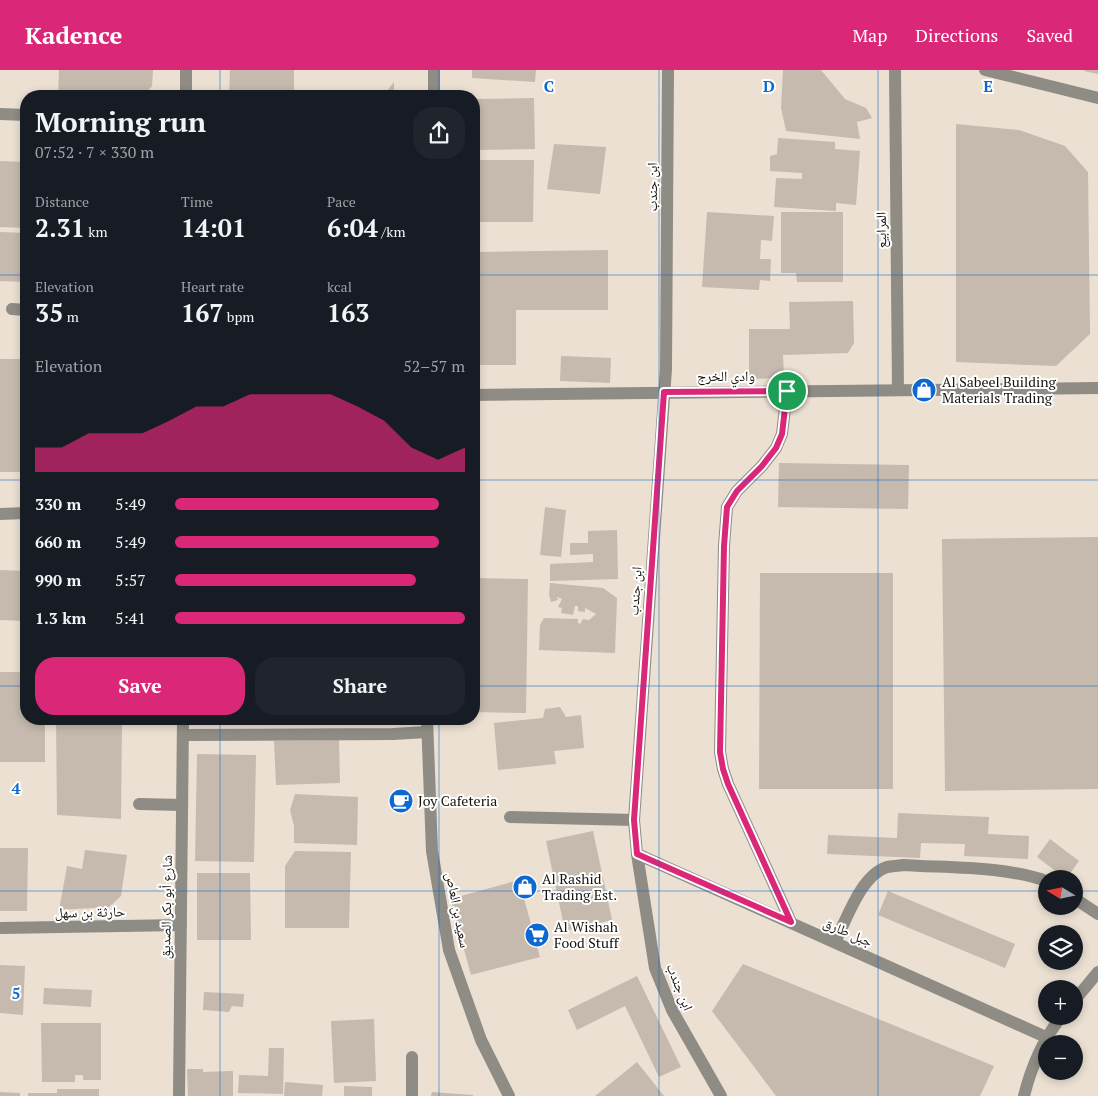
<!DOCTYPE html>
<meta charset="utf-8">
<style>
:root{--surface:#171b24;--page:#20242c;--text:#f1f3f6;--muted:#9ea1a6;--accent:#db2777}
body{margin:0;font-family:"PT Serif","Noto Naskh Arabic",serif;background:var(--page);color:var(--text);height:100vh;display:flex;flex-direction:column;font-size:19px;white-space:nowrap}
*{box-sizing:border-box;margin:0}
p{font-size:16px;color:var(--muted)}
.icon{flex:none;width:28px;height:28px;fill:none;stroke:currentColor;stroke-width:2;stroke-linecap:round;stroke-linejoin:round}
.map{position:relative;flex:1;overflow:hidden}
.sheet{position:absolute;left:20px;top:20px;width:460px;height:635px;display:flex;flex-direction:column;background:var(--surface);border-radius:20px;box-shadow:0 2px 8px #0003}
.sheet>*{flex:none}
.needle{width:32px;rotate:280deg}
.tools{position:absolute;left:1038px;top:800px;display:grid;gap:10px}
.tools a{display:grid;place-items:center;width:45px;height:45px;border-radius:50%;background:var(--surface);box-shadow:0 2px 8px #0003;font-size:25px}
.pin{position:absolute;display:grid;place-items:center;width:42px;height:42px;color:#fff;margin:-21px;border:2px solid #fff;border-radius:50%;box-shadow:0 1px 5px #0007}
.round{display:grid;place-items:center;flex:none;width:52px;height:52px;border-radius:20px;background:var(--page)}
.summary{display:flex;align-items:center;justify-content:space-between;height:85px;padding:0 15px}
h1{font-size:28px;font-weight:700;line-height:38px}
.metrics{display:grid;grid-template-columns:repeat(3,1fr);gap:8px;height:85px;padding:5px 15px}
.metrics div{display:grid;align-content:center}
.metrics b{font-size:25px;font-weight:700}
.metrics small{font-size:14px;font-weight:400}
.metrics p{font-size:14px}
.chart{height:140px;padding:10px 15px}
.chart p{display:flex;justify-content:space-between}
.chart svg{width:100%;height:90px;margin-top:5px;fill:var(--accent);opacity:.7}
.action{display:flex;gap:10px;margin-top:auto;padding:10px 15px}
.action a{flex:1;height:58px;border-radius:20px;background:var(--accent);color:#fff;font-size:20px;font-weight:700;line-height:58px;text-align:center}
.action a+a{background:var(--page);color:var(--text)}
ul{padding:0 15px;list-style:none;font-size:16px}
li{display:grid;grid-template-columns:80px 60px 1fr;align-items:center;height:38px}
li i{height:12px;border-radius:6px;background:var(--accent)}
header{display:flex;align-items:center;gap:30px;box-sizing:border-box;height:70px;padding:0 25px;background:var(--accent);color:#fff}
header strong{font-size:24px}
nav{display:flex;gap:28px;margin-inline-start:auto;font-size:18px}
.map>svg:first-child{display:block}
.building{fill:#c5baad}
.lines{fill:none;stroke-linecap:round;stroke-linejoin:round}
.minor{stroke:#8e8c85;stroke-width:12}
.route-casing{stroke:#fff;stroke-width:10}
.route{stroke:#db2777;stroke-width:6}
.grid{fill:none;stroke:#0e68d2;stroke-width:1;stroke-opacity:0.55}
.labels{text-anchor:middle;stroke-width:4;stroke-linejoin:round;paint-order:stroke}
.street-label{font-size:14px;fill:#16120d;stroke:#fff}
.poi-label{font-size:14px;fill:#16120d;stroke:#fff;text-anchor:start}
.grid-label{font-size:16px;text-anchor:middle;font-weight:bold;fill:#0e68d2;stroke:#fff;stroke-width:4;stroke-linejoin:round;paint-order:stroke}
</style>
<header>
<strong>Kadence</strong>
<nav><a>Map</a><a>Directions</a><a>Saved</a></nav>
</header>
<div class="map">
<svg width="1098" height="1026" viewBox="0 0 1098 1026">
<rect width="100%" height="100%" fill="#ebe0d2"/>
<g class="building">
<path d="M 59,0 L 153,0 L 152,16 L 143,26 L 99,26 L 98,22 L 76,22 L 75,26 L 58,26 Z"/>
<path d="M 230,0 L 294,0 L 294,26 L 229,26 Z"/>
<path d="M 472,0 L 536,0 L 535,12 L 472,8 Z"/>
<path d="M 783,0 L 821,0 L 845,29 L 866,38 L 872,48 L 857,52 L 860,69 L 786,61 L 781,38 Z"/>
<path d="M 1085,0 L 1098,0 L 1098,4 L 1084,1 Z"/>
<path d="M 394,12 L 394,26 L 383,26 Z"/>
<path d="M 534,28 L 535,79 L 474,80 L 474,29 Z"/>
<path d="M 956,54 L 1019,60 L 1065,76 L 1088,102 L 1090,264 L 1056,296 L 956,292 Z"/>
<path d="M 778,68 L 835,72 L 835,79 L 860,81 L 856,135 L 836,133 L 836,141 L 774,137 L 776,108 L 802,109 L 802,103 L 770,101 L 770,86 L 777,84 Z"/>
<path d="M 554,74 L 606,77 L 600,124 L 547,119 Z"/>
<path d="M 474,90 L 534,90 L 533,152 L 474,152 Z"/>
<path d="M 0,91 L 26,92 L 26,158 L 0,157 Z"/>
<path d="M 707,142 L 774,146 L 772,171 L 761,170 L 760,189 L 771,189 L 770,211 L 760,210 L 759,220 L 702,217 Z"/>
<path d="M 781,142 L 843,142 L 843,212 L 797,212 L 796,203 L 781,203 Z"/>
<path d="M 0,162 L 26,163 L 26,212 L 0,211 Z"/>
<path d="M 608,180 L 608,240 L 516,240 L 516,295 L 474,295 L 474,182 Z"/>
<path d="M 853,231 L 854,273 L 848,283 L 783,285 L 784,308 L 749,309 L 749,259 L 790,259 L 789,232 Z"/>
<path d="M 561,286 L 611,288 L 610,313 L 560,311 Z"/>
<rect x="0" y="289" width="26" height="113"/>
<path d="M 779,393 L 909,395 L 908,439 L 778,437 Z"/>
<path d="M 545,437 L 566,440 L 561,487 L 540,485 Z"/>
<path d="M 617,460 L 618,509 L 550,511 L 550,494 L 593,492 L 593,484 L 570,485 L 570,473 L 588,473 L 588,461 Z"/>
<path d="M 1098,467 L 1098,719 L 945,721 L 942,469 Z"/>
<path d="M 0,500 L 26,501 L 26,551 L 0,550 Z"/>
<path d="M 760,503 L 893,503 L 893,719 L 759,719 Z"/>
<path d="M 474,508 L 528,509 L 526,643 L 474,642 Z"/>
<path d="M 550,513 L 603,518 L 617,528 L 615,583 L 539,580 L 540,555 L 544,548 L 578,549 L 578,553 L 580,554 L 583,549 L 589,550 L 596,544 L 585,538 L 585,542 L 578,541 L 578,536 L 575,536 L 573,545 L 561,543 L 562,538 L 558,537 L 562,529 L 557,527 L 558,530 L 551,532 L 549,525 Z"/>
<path d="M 0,602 L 26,602 L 26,649 L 45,649 L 45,692 L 0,692 Z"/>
<path d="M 560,637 L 566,647 L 581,645 L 584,678 L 554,681 L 556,694 L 498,700 L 494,653 L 543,648 L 545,639 Z"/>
<path d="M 56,649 L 122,649 L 121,749 L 57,745 Z"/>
<path d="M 339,670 L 340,713 L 276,715 L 274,671 Z"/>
<path d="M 197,684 L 256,685 L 254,792 L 195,791 Z"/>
<path d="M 295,724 L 358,727 L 357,775 L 294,773 L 294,756 L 290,740 Z"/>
<path d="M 898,743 L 989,747 L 988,764 L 1029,766 L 1028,789 L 964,786 L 965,774 L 921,773 L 920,788 L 827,784 L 828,765 L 897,768 Z"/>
<path d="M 593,761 L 612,850 L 565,861 L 546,771 Z"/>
<path d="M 1050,769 L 1079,791 L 1066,809 L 1037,787 Z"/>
<path d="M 0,778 L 28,778 L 27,841 L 0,841 Z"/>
<path d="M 85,780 L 127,785 L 121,826 L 109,837 L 59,840 L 67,796 L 82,799 Z"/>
<path d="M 295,781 L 351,782 L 349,858 L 285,858 L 285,796 Z"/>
<path d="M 197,803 L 250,803 L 251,870 L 197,870 Z"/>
<path d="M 519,810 L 540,887 L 471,905 L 450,829 Z"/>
<path d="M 888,821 L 1015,874 L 1005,898 L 878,845 Z"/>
<path d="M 743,894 L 994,996 L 980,1026 L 776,1026 L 712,941 Z"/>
<path d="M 0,895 L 25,896 L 23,945 L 0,943 Z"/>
<path d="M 637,906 L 681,997 L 659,1007 L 625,936 L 577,960 L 568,940 Z"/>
<path d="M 44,918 L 92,920 L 91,937 L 43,934 Z"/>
<path d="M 204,922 L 244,924 L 243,937 L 232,936 L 229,942 L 203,940 Z"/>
<path d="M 374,949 L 376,1011 L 334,1013 L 331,951 Z"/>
<path d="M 41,953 L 101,953 L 101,1010 L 83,1010 L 83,1005 L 75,1005 L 75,1012 L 42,1012 Z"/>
<path d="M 269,978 L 284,978 L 283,1024 L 238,1023 L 239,1005 L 268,1006 Z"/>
<path d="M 637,992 L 664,1026 L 595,1026 Z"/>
<path d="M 187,999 L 203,999 L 203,1002 L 233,1001 L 233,1026 L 188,1026 Z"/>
<path d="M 285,1012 L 323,1015 L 322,1026 L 284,1026 Z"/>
<path d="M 344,1016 L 372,1017 L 372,1026 L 344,1026 Z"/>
<path d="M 57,1019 L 99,1019 L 99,1026 L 28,1026 L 28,1023 L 57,1023 Z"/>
<path d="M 0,1022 L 20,1023 L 20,1026 L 0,1026 Z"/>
<path d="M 432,1022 L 473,1025 L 473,1026 L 431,1026 Z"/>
</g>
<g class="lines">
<g class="minor">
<path d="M 668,0 L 666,299 L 634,750 L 637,784 L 655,898 L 672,940 L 721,1026"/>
<path d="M 895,0 L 898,320"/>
<path d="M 985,0 L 1098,28"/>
<path d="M 186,26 L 186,0"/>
<path d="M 434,26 L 434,0"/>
<path d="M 0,44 L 26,45"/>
<path d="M 12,239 L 26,240"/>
<path d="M 787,321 L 782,364 L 776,378 L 762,396 L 737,421 L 727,437 L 724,476 L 720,682 L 723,699 L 728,714 L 791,852"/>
<path d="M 474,325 L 1098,318"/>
<path d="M 0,444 L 26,443"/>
<path d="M 427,649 L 432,781 L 449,880 L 481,970 L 509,1026"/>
<path d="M 183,665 L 393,664 L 427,662"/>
<path d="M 139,734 L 182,735"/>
<path d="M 510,747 L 634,750"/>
<path d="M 637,784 L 1048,968"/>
<path d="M 1074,828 L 1098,844"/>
<path d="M 0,858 L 181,855"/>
<path d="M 835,872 C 847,849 861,805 887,797 C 892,796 898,796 903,795 C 947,798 1005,796 1046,811"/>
<path d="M 1074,931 L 1098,902"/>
<path d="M 412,987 L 412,1026"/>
<path d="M 179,1026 L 183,649"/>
<path d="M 1024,1026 C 1031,998 1043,969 1062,946"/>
</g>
</g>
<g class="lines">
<defs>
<path id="route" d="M 787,321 L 782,364 L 776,378 L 762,396 L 737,421 L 727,437 L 724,476 L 720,682 L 723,699 L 728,714 L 791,852 L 637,784 L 634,750 L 664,322 Z"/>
</defs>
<use href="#route" class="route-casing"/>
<use href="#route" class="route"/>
</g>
<path class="grid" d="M 220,0 L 220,26M 439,0 L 439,26M 659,0 L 659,1026M 878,0 L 878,1026M 0,205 L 26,205M 474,205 L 1098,205M 0,410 L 26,410M 474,410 L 1098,410M 0,616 L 26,616M 474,616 L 1098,616M 220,649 L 220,1026M 439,649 L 439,1026M 0,821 L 1046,821M 1074,821 L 1098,821"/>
<defs>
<symbol id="shop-disc" viewBox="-11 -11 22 22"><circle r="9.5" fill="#0e68d2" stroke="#fff"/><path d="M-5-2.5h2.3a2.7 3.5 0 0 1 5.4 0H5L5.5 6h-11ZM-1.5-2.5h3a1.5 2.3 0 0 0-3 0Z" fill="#fff"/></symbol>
<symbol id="cafe-disc" viewBox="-11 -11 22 22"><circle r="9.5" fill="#0e68d2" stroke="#fff"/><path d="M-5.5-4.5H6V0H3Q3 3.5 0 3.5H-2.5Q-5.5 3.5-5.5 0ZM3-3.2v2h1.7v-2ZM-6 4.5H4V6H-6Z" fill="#fff"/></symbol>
<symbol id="supermarket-disc" viewBox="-11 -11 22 22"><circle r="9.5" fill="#0e68d2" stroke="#fff"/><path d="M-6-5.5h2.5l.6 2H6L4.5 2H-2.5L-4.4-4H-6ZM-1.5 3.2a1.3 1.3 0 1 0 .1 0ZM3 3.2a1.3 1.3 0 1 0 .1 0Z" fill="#fff"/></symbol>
</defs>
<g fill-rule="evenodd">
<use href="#shop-disc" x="910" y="306" width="28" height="28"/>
<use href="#cafe-disc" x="387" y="717" width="28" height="28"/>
<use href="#shop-disc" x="511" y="803" width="28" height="28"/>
<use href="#supermarket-disc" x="523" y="851" width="28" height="28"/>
</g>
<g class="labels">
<g class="street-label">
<text transform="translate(652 117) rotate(-90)" y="5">ابن جندب</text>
<text transform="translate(881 160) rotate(-91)" y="5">المرابيع</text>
<text x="726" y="311">وادي الخرج</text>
<text transform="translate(635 521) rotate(-86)" y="5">ابن جندب</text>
<text transform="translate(166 837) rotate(-89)" y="5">شارع أبو بكر الصديق</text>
<text transform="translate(458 840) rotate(79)" y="5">سعيد بن العاص</text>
<text transform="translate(90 842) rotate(-1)" y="5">حارثة بن سهل</text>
<text transform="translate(848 862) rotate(24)" y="5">جبل طارق</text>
<text transform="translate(680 917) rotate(68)" y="5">ابن جندب</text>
</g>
<g class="poi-label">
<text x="942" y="317">Al Sabeel Building<tspan x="942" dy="16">Materials Trading</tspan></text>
<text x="418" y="736">Joy Cafeteria</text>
<text x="542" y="814">Al Rashid<tspan x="542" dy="16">Trading Est.</tspan></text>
<text x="554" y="862">Al Wishah<tspan x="554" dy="16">Food Stuff</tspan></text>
</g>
</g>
<g class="grid-label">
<text x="549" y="22">C</text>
<text x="769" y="22">D</text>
<text x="988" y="22">E</text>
<text x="16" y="724">4</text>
<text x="16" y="929">5</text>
</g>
</svg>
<div class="tools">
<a><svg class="needle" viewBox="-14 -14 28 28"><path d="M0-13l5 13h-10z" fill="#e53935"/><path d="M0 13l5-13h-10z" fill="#9ea1a6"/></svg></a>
<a><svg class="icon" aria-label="layers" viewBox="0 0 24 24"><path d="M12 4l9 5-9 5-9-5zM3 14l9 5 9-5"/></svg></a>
<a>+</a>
<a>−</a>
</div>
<div class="pin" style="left:787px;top:321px;background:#1e9e55"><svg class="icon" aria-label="arrive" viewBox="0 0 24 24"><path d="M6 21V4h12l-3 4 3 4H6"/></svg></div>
<section class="sheet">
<div class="summary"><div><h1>Morning run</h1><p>07:52 · 7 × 330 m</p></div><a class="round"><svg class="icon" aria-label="share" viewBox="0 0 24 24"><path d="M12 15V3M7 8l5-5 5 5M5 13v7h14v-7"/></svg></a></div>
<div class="metrics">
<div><p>Distance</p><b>2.31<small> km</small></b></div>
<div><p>Time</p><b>14:01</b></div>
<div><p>Pace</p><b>6:04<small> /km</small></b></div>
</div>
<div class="metrics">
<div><p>Elevation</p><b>35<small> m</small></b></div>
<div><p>Heart rate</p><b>167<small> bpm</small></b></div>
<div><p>kcal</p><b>163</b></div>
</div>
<div class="chart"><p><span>Elevation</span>52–57 m</p>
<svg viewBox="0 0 160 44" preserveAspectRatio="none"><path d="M0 44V32L10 32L20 25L30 25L40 25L50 19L60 12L70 12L80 6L90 6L100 6L110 6L120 12L130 19L140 32L150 38L160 32V44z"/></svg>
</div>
<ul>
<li><b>330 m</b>5:49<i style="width:91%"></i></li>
<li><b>660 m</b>5:49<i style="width:91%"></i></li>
<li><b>990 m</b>5:57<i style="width:83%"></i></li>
<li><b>1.3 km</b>5:41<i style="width:100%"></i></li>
</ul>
<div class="action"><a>Save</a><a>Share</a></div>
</section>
</div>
